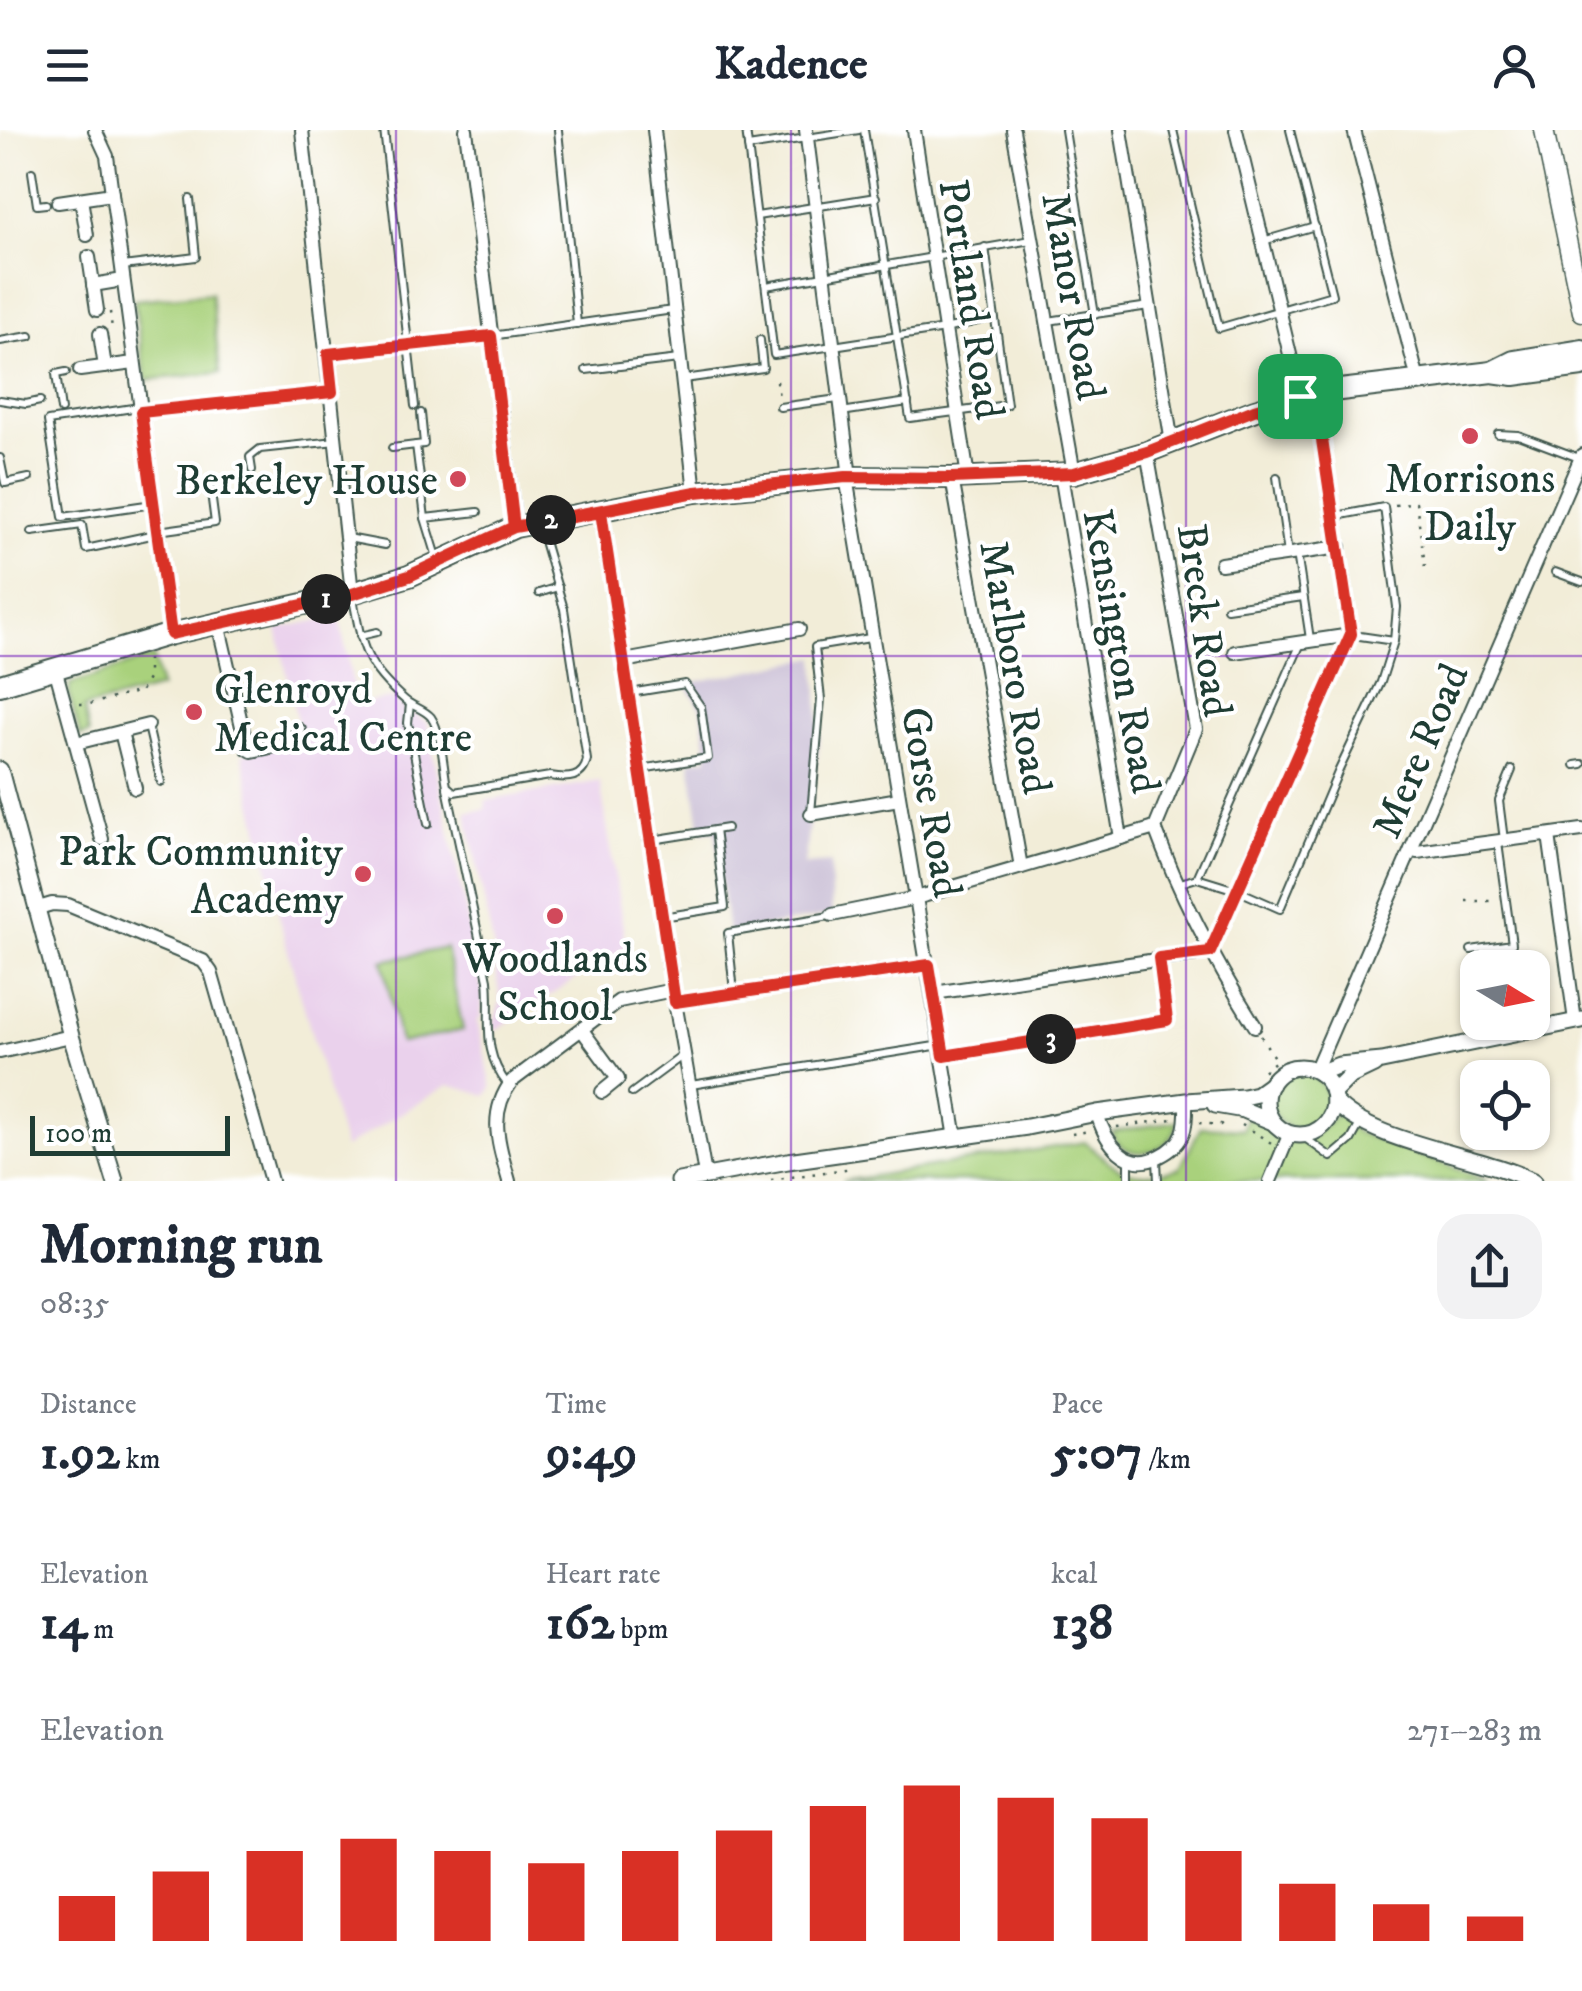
<!DOCTYPE html>
<meta charset="utf-8">
<style>
:root{--surface:#fff;--page:#f2f2f3;--text:#1f2937;--muted:#747a83;--accent:#d93025}
body{margin:0;font-family:"IM FELL DW Pica",serif;background:var(--page);color:var(--text);height:100vh;display:flex;flex-direction:column;font-size:38px;white-space:nowrap}
*{box-sizing:border-box;margin:0}
p{font-size:32px;color:var(--muted)}
.icon{flex:none;width:55px;height:55px;fill:none;stroke:currentColor;stroke-width:2;stroke-linecap:round;stroke-linejoin:round}
.map{position:relative;height:1051px;overflow:hidden}
.sheet{display:flex;flex-direction:column;background:var(--surface);flex:1}
.sheet>*{flex:none}
.needle{width:65px;rotate:100deg}
.controls{position:absolute;left:1460px;top:820px;display:grid;gap:20px}
.controls a{display:grid;place-items:center;width:90px;height:90px;border-radius:20px;background:var(--surface);box-shadow:0 2px 8px #0004;font-size:50px}
.scale{position:absolute;left:30px;bottom:25px;width:200px;box-sizing:border-box;padding-left:10px;border:5px solid #1f3d34;border-top:0;font-size:28px;line-height:35px;white-space:nowrap;color:#1f3d34;-webkit-text-stroke:8px #fff;paint-order:stroke}
.pin{position:absolute;display:grid;place-items:center;width:85px;height:85px;color:#fff;margin:-42px;border-radius:20px;box-shadow:0 5px 15px #0006}
.km{position:absolute;width:50px;height:50px;margin:-25px;border-radius:50%;background:#222;color:#fff;font-size:28px;line-height:50px;text-align:center}
.round{display:grid;place-items:center;flex:none;width:105px;height:105px;border-radius:30px;background:var(--page)}
.summary{display:flex;align-items:center;justify-content:space-between;height:170px;padding:0 40px}
h1{font-size:55px;font-weight:700;line-height:75px}
.metrics{display:grid;grid-template-columns:repeat(3,1fr);gap:15px;height:170px;padding:10px 40px}
.metrics div{display:grid;align-content:center}
.metrics b{font-size:50px;font-weight:700}
.metrics small{font-size:28px;font-weight:400}
.metrics p{font-size:28px}
.chart{height:280px;padding:20px 40px}
.chart p{display:flex;justify-content:space-between}
.chart svg{width:100%;height:180px;margin-top:10px;stroke:var(--accent);stroke-width:6}
header{display:flex;justify-content:space-between;align-items:center;height:130px;padding:0 40px;background:var(--surface);font-size:45px;font-weight:700}
.map>svg:first-child{display:block}
.built{fill:#ead1ec}
.industrial{fill:#cabfd6}
.green{fill:#a9d17c;stroke:#648758;stroke-width:2.5}
.lines{fill:none;stroke-linecap:round;stroke-linejoin:round}
.service-casing{stroke:#3f574d;stroke-width:10}
.minor-casing{stroke:#3f574d;stroke-width:16}
.tertiary-casing{stroke:#3f574d;stroke-width:19}
.secondary-casing{stroke:#3f574d;stroke-width:21}
.primary-casing{stroke:#3f574d;stroke-width:24}
.path{stroke:#3f574d;stroke-width:2.5;stroke-dasharray:2.5 8;stroke-linecap:butt}
.service{stroke:#fff;stroke-width:6}
.minor{stroke:#fff;stroke-width:12}
.tertiary{stroke:#fff;stroke-width:15}
.secondary{stroke:#fff;stroke-width:18}
.primary{stroke:#fff;stroke-width:20}
.route-casing{stroke:#fff;stroke-width:20}
.route{stroke:#d93025;stroke-width:12}
.grid{fill:none;stroke:#7b2cbf;stroke-width:2.5;stroke-opacity:0.55}
.poi-dot{fill:#d1495b;stroke:#fff;stroke-width:4}
.labels{text-anchor:middle;stroke-width:8;stroke-linejoin:round;paint-order:stroke}
.street-label{font-size:42px;fill:#1f3d34;stroke:#fff}
.poi-label{font-size:42px;fill:#1f3d34;stroke:#fff}
</style>
<header><svg class="icon" aria-label="menu" viewBox="0 0 24 24"><path d="M4 6h16M4 12h16M4 18h16"/></svg>Kadence<svg class="icon" aria-label="person" viewBox="0 0 24 24"><circle cx="12" cy="8" r="4"/><path d="M4 21q1-7 8-7t8 7"/></svg></header>
<div class="map">
<svg width="1582" height="1051" viewBox="0 0 1582 1051">
<rect width="100%" height="100%" fill="#fff"/>
<filter id="ink" filterUnits="userSpaceOnUse"><feTurbulence type="fractalNoise" baseFrequency=".01" numOctaves="2"/><feDisplacementMap in="SourceGraphic" scale="20" xChannelSelector="R" yChannelSelector="G"/><feConvolveMatrix kernelMatrix="1 2 1 2 8 2 1 2 1" color-interpolation-filters="sRGB"/></filter>
<filter id="wash" filterUnits="userSpaceOnUse"><feTurbulence type="fractalNoise" baseFrequency=".0048" numOctaves="4" result="noise"/><feDisplacementMap in="SourceGraphic" scale="40" xChannelSelector="R" yChannelSelector="G"/><feGaussianBlur stdDeviation="2.25" result="paint"/><feColorMatrix in="noise" values="0 0 0 0 0 0 0 0 0 0 0 0 0 0 0 0 0 1.4 0 .05"/><feComposite in="paint" operator="in"/></filter>
<g filter="url(#wash)">
<rect width="100%" height="100%" fill="#f2edd8"/>
<g class="built">
<path d="M 339,486 L 357,574 L 392,568 L 427,593 L 483,864 L 481,888 L 477,890 L 492,958 L 486,965 L 448,955 L 344,1018 L 284,807 L 242,624 L 274,616 L 299,600 L 277,499 Z"/>
<path d="M 600,651 L 626,817 L 491,903 L 500,871 L 495,835 L 497,834 L 466,682 L 486,679 L 485,671 Z"/>
</g>
<path class="industrial" d="M 816,527 L 820,606 L 804,735 L 830,733 L 832,785 L 728,803 L 715,701 L 701,702 L 690,631 L 708,628 L 701,578 L 685,554 Z"/>
<g class="green">
<path d="M 211,163 L 220,243 L 146,250 L 134,170 Z"/>
<path d="M 153,527 L 160,558 L 84,578 L 89,604 L 80,606 L 69,564 L 70,554 Z"/>
<path d="M 446,818 L 463,900 L 400,913 L 383,831 Z"/>
<circle cx="1299" cy="971" r="28"/>
<path d="M 1338,983 L 1356,1002 L 1489,1051 L 843,1051 L 1085,1012 C 1121,1044 1131,1051 1180,1038 L 1201,997 L 1243,999 L 1246,986 L 1296,1012 L 1313,1006 Z"/>
<path d="M 1177,991 C 1175,1024 1123,1036 1112,1002 Z"/>
</g>
</g>
<g filter="url(#ink)">
<g class="lines">
<defs>
<g id="service">
<path d="M 384,0 L 415,276"/>
<path d="M 558,0 L 577,194"/>
<path d="M 746,0 L 774,225 L 945,199 L 994,187"/>
<path d="M 864,0 L 910,288 L 1007,275 L 985,117"/>
<path d="M 1065,0 L 1095,185"/>
<path d="M 1173,0 L 1219,198 L 1332,165 L 1290,0"/>
<path d="M 748,17 L 859,0"/>
<path d="M 32,42 L 37,75 L 46,74"/>
<path d="M 757,86 L 876,67"/>
<path d="M 1263,111 L 1315,96"/>
<path d="M 123,136 L 196,127 L 190,69"/>
<path d="M 766,156 L 1031,110"/>
<path d="M 1048,191 L 1149,176"/>
<path d="M 0,211 L 30,206"/>
<path d="M 329,224 L 491,206 L 673,180"/>
<path d="M 586,240 L 679,229"/>
<path d="M 684,249 L 763,238 L 760,210"/>
<path d="M 0,270 L 26,274 L 40,271"/>
<path d="M 139,277 L 48,291 L 63,387 L 153,374"/>
<path d="M 780,277 L 838,269"/>
<path d="M 61,280 L 56,244 L 66,242"/>
<path d="M 141,282 L 330,262"/>
<path d="M 841,282 L 908,272"/>
<path d="M 1498,304 L 1518,305 L 1579,328"/>
<path d="M 416,315 L 424,314 L 421,283"/>
<path d="M 392,318 L 416,315 L 425,388 L 437,427"/>
<path d="M 0,328 L 5,353 L 29,348"/>
<path d="M 252,340 L 250,327 L 260,319 L 336,311"/>
<path d="M 1277,347 L 1288,424"/>
<path d="M 425,388 L 478,382"/>
<path d="M 158,401 L 215,393 L 210,355"/>
<path d="M 32,402 L 82,395 L 86,419 L 156,404"/>
<path d="M 348,408 L 385,415"/>
<path d="M 1297,423 L 1310,509"/>
<path d="M 1555,442 L 1582,452"/>
<path d="M 539,463 L 558,457"/>
<path d="M 353,468 C 362,518 365,536 405,570 C 413,577 424,579 431,587 C 442,603 443,636 447,656 L 454,662 L 550,646 C 568,649 583,649 587,630 L 564,479 L 539,394"/>
<path d="M 1227,478 L 1303,467"/>
<path d="M 1353,505 L 1394,511"/>
<path d="M 360,506 L 377,502"/>
<path d="M 630,563 L 685,554 L 701,577 L 708,628 L 641,639"/>
<path d="M 410,574 L 408,593 L 428,694"/>
<path d="M 148,596 L 161,652"/>
<path d="M 1575,635 L 1582,634"/>
<path d="M 447,658 L 488,850 C 492,890 480,920 508,955"/>
<path d="M 811,683 L 821,569 L 815,517 L 870,508"/>
<path d="M 652,710 L 727,698"/>
<path d="M 1504,710 L 1499,671 L 1512,640"/>
<path d="M 1197,748 L 1302,511"/>
<path d="M 1177,754 L 1197,748 L 1239,761 L 1280,779 L 1339,640 L 1381,552 L 1394,511 L 1397,477 L 1384,377 L 1336,386"/>
<path d="M 662,787 L 725,777 L 715,700"/>
<path d="M 1471,820 L 1512,814 L 1498,713"/>
<path d="M 734,862 L 728,803 L 830,786"/>
<path d="M 944,926 L 1167,890 L 1159,829"/>
<path d="M 691,955 L 941,915"/>
<path d="M 632,963 L 682,926"/>
<path d="M 1301,1005 L 1331,1027 L 1351,1010 L 1361,992"/>
<path d="M 1157,1030 L 1158,1051"/>
<path d="M 1129,1031 L 1129,1051"/>
</g>
<g id="minor">
<path d="M 95,0 L 107,26 L 171,504"/>
<path d="M 302,0 L 352,463"/>
<path d="M 466,0 L 515,397"/>
<path d="M 654,0 L 695,362"/>
<path d="M 806,0 L 850,347"/>
<path d="M 914,0 L 968,347"/>
<path d="M 1013,0 L 1074,343"/>
<path d="M 1121,0 L 1172,313"/>
<path d="M 1236,0 L 1300,266"/>
<path d="M 1354,0 L 1418,250"/>
<path d="M 81,69 L 87,105"/>
<path d="M 58,72 L 112,64"/>
<path d="M 89,127 L 97,180"/>
<path d="M 93,155 L 123,150"/>
<path d="M 100,204 L 105,237"/>
<path d="M 80,240 L 134,233"/>
<path d="M 1147,322 L 1196,599 L 1155,698 C 1181,769 1215,832 1255,896"/>
<path d="M 1061,344 L 1121,708"/>
<path d="M 846,347 L 956,1008"/>
<path d="M 952,348 L 1021,737"/>
<path d="M 601,381 L 675,872 L 705,1045"/>
<path d="M 1221,434 L 1340,417"/>
<path d="M 218,493 L 247,618 L 252,621 L 290,613 L 299,600"/>
<path d="M 1235,522 L 1351,505"/>
<path d="M 624,531 L 799,499"/>
<path d="M 55,538 L 102,709"/>
<path d="M 121,602 L 135,658"/>
<path d="M 76,613 L 148,595"/>
<path d="M 811,684 L 899,669"/>
<path d="M 1549,705 L 1575,891"/>
<path d="M 1411,720 L 1417,722 L 1582,700"/>
<path d="M 35,779 L 52,774 L 68,775 L 203,831 L 211,842 L 271,1051"/>
<path d="M 832,785 L 916,768 L 1155,698"/>
<path d="M 1210,822 L 1351,505 L 1315,263"/>
<path d="M 934,863 L 1210,822"/>
<path d="M 675,872 L 929,835"/>
<path d="M 582,900 L 618,949 L 602,962"/>
<path d="M 0,922 L 71,906"/>
<path d="M 1315,941 L 1582,325"/>
<path d="M 1097,983 C 1105,1012 1127,1044 1160,1026 C 1170,1021 1179,1014 1183,1003 C 1187,993 1186,981 1186,971"/>
<path d="M 509,1051 C 499,1015 487,984 512,951 L 619,871 L 673,860"/>
<path d="M 1270,1051 L 1290,1003"/>
</g>
<g id="tertiary">
<path d="M 0,640 L 71,906 L 115,1051"/>
<circle cx="1300" cy="971" r="34"/>
<path d="M 1319,943 L 1339,935 L 1382,931 L 1582,890"/>
<path d="M 1333,963 L 1349,947 L 1374,935"/>
<path d="M 1334,971 C 1372,1014 1479,1024 1533,1051"/>
<path d="M 1215,975 L 1244,980 L 1273,992"/>
<path d="M 679,1051 L 788,1031 L 1027,997 L 1097,983 L 1186,971 L 1243,967 L 1257,964 L 1271,954"/>
</g>
<path id="secondary" d="M 1544,0 L 1582,182"/>
<g id="primary">
<path d="M 1492,242 L 1514,231 L 1582,220"/>
<path d="M 0,555 L 171,504 L 352,463 L 409,446 L 515,397 L 695,362 L 846,347 L 952,348 L 1074,343 L 1147,322 L 1255,280 L 1315,263 L 1492,242 L 1514,245 L 1582,236"/>
</g>
</defs>
<use href="#service" class="service-casing"/>
<use href="#minor" class="minor-casing"/>
<use href="#tertiary" class="tertiary-casing"/>
<use href="#secondary" class="secondary-casing"/>
<use href="#primary" class="primary-casing"/>
<g class="path">
<path d="M 110,182 L 112,199"/>
<path d="M 777,251 L 779,269"/>
<path d="M 1395,375 L 1416,372 L 1425,435 L 1422,442"/>
<path d="M 80,574 L 90,574 L 141,561 L 148,549 L 148,529"/>
<path d="M 1466,771 L 1495,771"/>
<path d="M 1261,906 L 1276,931 L 1262,942"/>
<path d="M 1199,993 L 1220,995 L 1224,991"/>
<path d="M 1242,995 L 1273,1014"/>
<path d="M 1117,997 L 1173,989"/>
<path d="M 1072,1004 L 1089,1001"/>
<path d="M 771,1050 L 852,1038"/>
</g>
<use href="#service" class="service"/>
<use href="#minor" class="minor"/>
<use href="#tertiary" class="tertiary"/>
<use href="#secondary" class="secondary"/>
<use href="#primary" class="primary"/>
</g>
</g>
<g class="lines" filter="url(#ink)">
<defs>
<path id="route" d="M 1300,266 L 1254,280 L 1147,322 L 1074,343 L 952,348 L 846,347 L 696,362 L 514,397 L 409,446 L 352,464 L 171,504 L 141,282 L 332,262 L 328,224 L 491,206 L 514,397 L 601,382 L 675,872 L 929,835 L 944,926 L 1167,890 L 1159,828 L 1210,822 L 1351,504 L 1315,263 L 1300,266"/>
</defs>
<use href="#route" class="route-casing"/>
<use href="#route" class="route"/>
</g>
<path class="grid" d="M 396,0 L 396,1051M 791,0 L 791,1051M 1186,0 L 1186,1051M 0,526 L 1582,526"/>
<g class="poi-dot">
<circle cx="1470" cy="306" r="10"/>
<circle cx="458" cy="349" r="10"/>
<circle cx="194" cy="582" r="10"/>
<circle cx="363" cy="744" r="10"/>
<circle cx="555" cy="786" r="10"/>
</g>
<g class="labels">
<g class="street-label">
<text transform="translate(1075 166) rotate(80)" y="15">Manor Road</text>
<text transform="translate(973 169) rotate(81)" y="15">Portland Road</text>
<text transform="translate(1206 490) rotate(82)" y="15">Breck Road</text>
<text transform="translate(1123 521) rotate(80)" y="15">Kensington Road</text>
<text transform="translate(1017 537) rotate(80)" y="15">Marlboro Road</text>
<text transform="translate(1419 620) rotate(-67)" y="15">Mere Road</text>
<text transform="translate(933 672) rotate(80)" y="15">Gorse Road</text>
</g>
<g class="poi-label">
<text x="1470" y="362">Morrisons<tspan x="1470" dy="48">Daily</tspan></text>
<text x="438" y="364" text-anchor="end">Berkeley House</text>
<text x="214" y="573" text-anchor="start">Glenroyd<tspan x="214" dy="48">Medical Centre</tspan></text>
<text x="343" y="735" text-anchor="end">Park Community<tspan x="343" dy="48">Academy</tspan></text>
<text x="555" y="842">Woodlands<tspan x="555" dy="48">School</tspan></text>
</g>
</g>
</svg>
<div class="controls">
<a><svg class="needle" viewBox="-14 -14 28 28"><path d="M0-13l5 13h-10z" fill="#e53935"/><path d="M0 13l5-13h-10z" fill="#747a83"/></svg></a>
<a><svg class="icon" aria-label="locate" viewBox="0 0 24 24"><circle cx="12" cy="12" r="6"/><path d="M12 2v4M12 18v4M2 12h4M18 12h4"/></svg></a>
</div>
<div class="scale">100 m</div>
<div class="pin" style="left:1300px;top:266px;background:#1e9e55"><svg class="icon" aria-label="arrive" viewBox="0 0 24 24"><path d="M6 21V4h12l-3 4 3 4H6"/></svg></div>
<b class="km" style="left:326px;top:469px">1</b>
<b class="km" style="left:551px;top:390px">2</b>
<b class="km" style="left:1051px;top:909px">3</b>
</div>
<section class="sheet">
<div class="summary"><div><h1>Morning run</h1><p>08:35</p></div><a class="round"><svg class="icon" aria-label="share" viewBox="0 0 24 24"><path d="M12 15V3M7 8l5-5 5 5M5 13v7h14v-7"/></svg></a></div>
<div class="metrics">
<div><p>Distance</p><b>1.92<small> km</small></b></div>
<div><p>Time</p><b>9:49</b></div>
<div><p>Pace</p><b>5:07<small> /km</small></b></div>
</div>
<div class="metrics">
<div><p>Elevation</p><b>14<small> m</small></b></div>
<div><p>Heart rate</p><b>162<small> bpm</small></b></div>
<div><p>kcal</p><b>138</b></div>
</div>
<div class="chart"><p><span>Elevation</span>271–283 m</p>
<svg viewBox="0 0 160 44" preserveAspectRatio="none"><path d="M5 44V33M15 44V27M25 44V22M35 44V19M45 44V22M55 44V25M65 44V22M75 44V17M85 44V11M95 44V6M105 44V9M115 44V14M125 44V22M135 44V30M145 44V35M155 44V38"/></svg>
</div>
</section>
